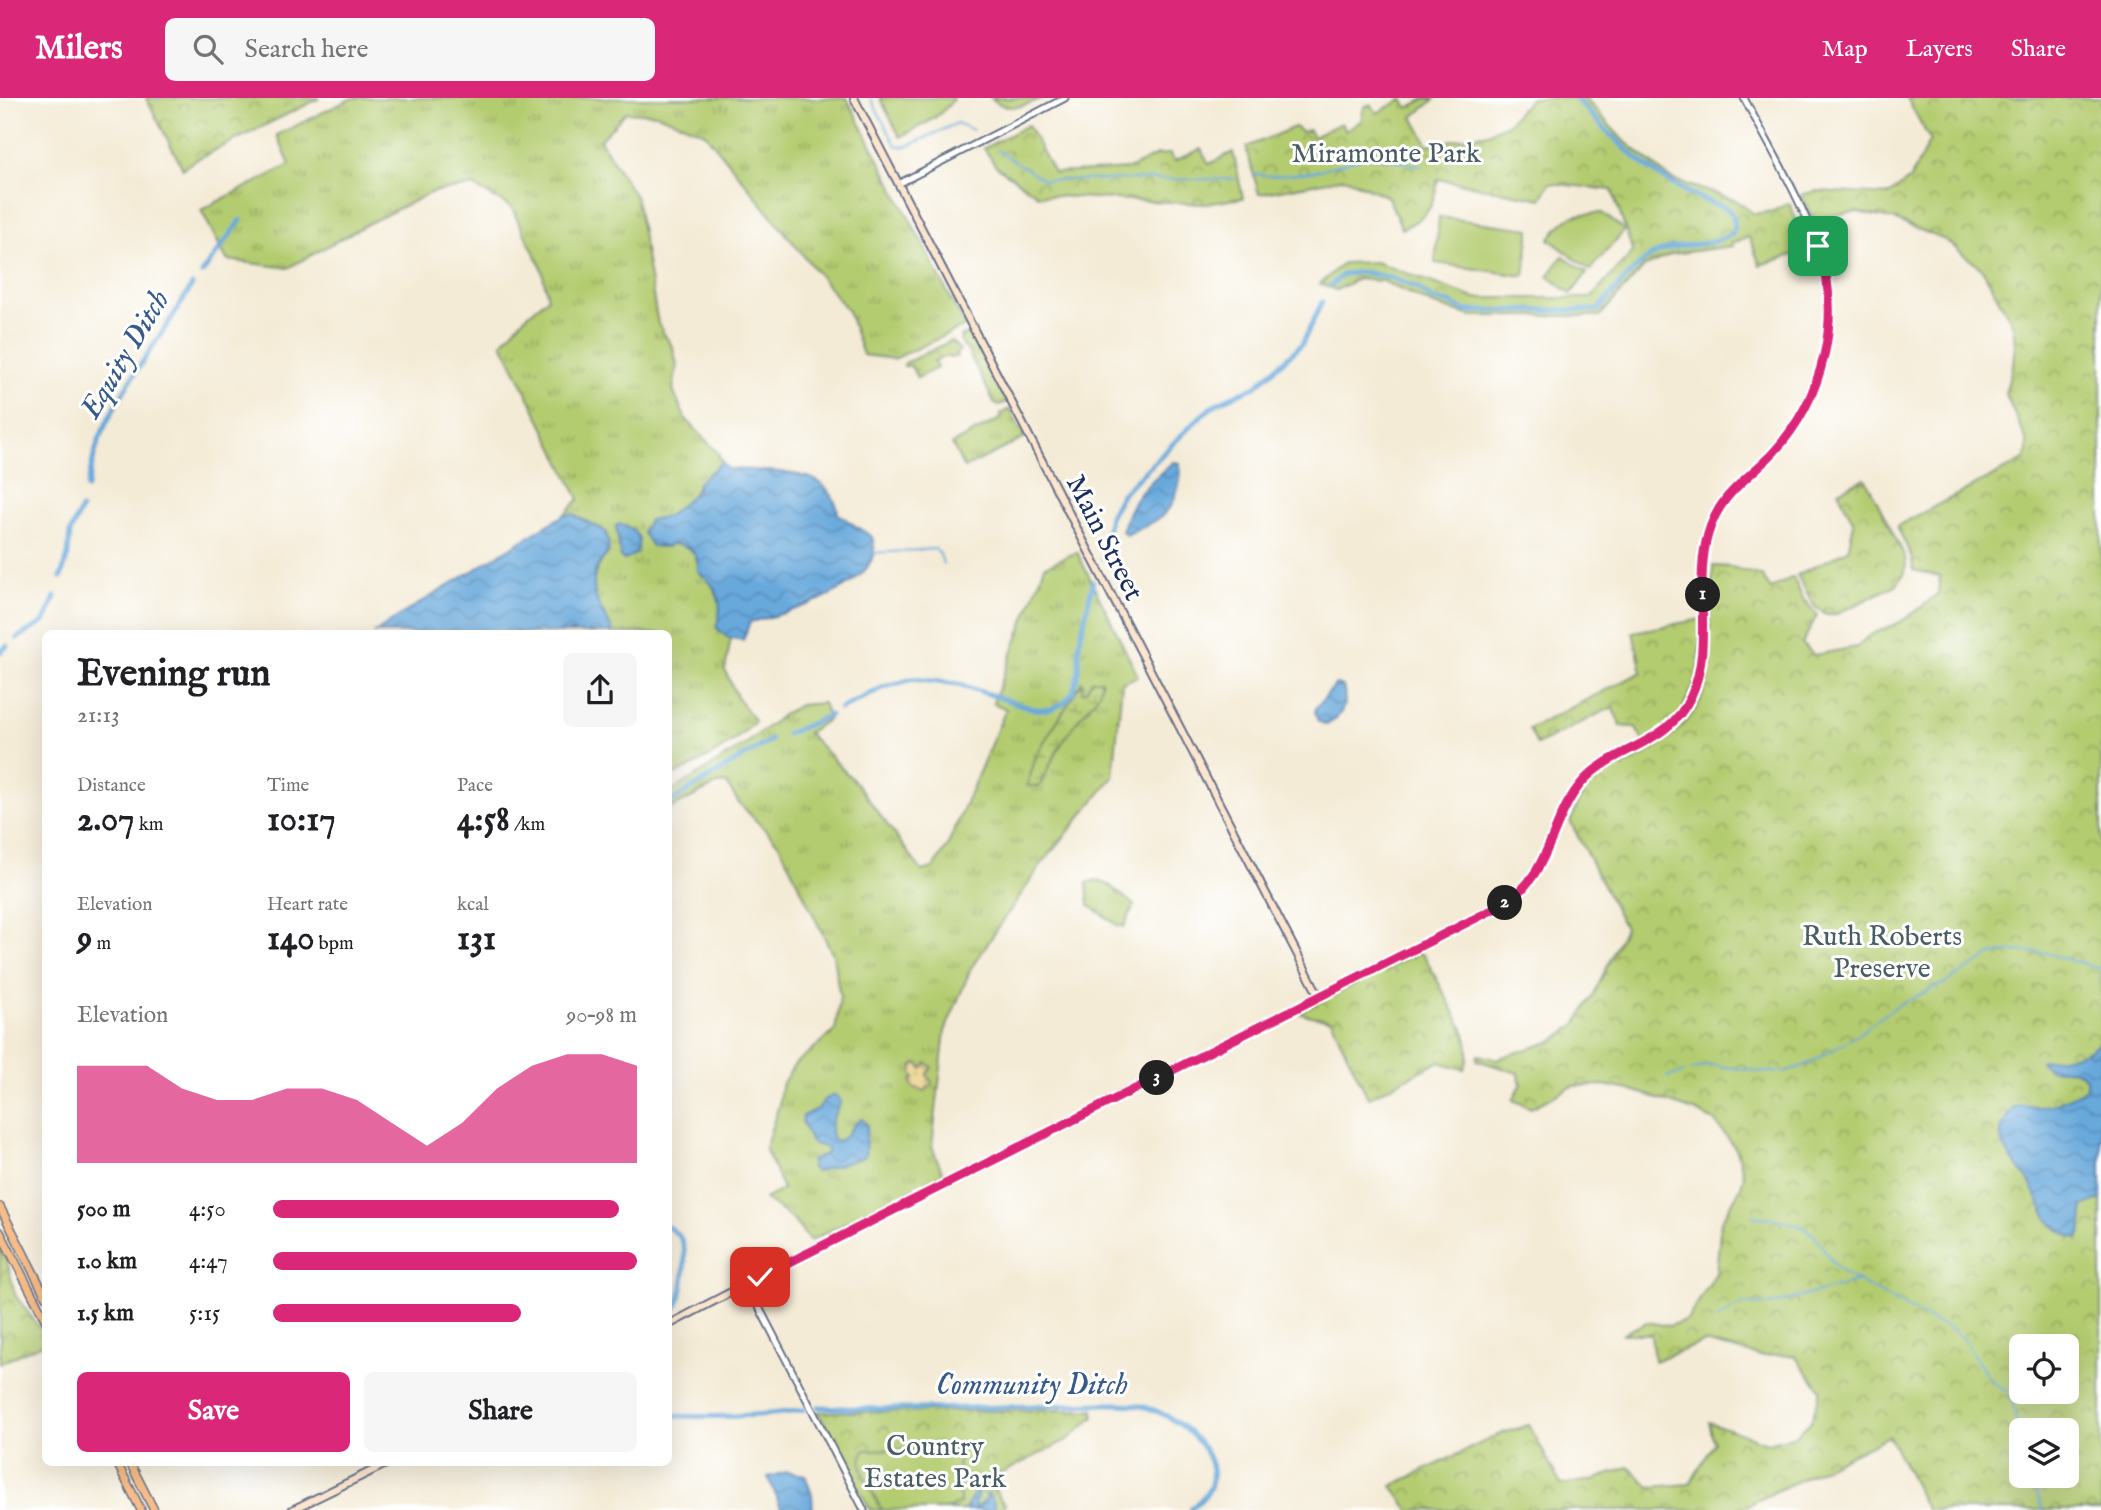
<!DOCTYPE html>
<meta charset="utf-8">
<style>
:root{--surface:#fff;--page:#f6f6f6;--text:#202124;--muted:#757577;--accent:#db2777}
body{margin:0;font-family:"IM FELL English",serif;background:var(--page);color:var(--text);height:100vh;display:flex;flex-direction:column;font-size:26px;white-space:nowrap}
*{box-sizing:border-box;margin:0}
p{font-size:23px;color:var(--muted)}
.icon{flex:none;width:38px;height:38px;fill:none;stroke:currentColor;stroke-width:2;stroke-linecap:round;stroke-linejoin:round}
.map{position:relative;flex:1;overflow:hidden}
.side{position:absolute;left:42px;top:532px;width:630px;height:836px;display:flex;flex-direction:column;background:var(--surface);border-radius:10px;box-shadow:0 7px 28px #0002}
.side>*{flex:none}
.tools{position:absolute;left:2009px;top:1236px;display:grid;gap:14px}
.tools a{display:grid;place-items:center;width:70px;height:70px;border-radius:10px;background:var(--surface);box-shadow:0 7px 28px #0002;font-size:35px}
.pin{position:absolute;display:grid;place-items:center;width:60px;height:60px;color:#fff;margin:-30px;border-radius:14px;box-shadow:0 4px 10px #0006}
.km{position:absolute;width:35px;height:35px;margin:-18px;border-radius:50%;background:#222;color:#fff;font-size:19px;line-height:35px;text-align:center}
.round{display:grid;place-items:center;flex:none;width:74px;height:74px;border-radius:10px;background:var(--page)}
.overview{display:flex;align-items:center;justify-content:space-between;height:119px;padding:0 35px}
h1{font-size:38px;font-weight:700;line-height:52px}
.figures{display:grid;grid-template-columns:repeat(3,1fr);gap:10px;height:119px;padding:7px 35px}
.figures div{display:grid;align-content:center}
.figures b{font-size:35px;font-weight:700}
.figures small{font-size:19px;font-weight:400}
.figures p{font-size:19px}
.chart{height:196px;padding:14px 35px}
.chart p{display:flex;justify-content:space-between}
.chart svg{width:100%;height:126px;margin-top:7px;fill:var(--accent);opacity:.7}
.cta{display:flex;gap:14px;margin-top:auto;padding:14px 35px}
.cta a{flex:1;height:80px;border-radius:10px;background:var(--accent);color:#fff;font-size:28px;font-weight:700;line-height:80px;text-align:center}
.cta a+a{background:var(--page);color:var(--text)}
ul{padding:0 35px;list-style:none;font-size:23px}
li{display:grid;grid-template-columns:112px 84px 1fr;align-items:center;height:52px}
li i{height:18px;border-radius:9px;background:var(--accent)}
header{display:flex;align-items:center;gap:42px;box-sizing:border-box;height:98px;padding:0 35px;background:var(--accent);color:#fff}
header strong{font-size:33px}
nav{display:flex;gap:38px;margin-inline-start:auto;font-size:24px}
.search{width:490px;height:63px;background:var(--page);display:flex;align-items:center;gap:18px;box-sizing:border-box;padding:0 24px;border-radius:10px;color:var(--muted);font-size:26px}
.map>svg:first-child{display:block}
.grass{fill:url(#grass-tufts);stroke:#687e67;stroke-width:2}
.wetland{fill:url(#wetland-marsh);stroke:#687e67;stroke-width:2}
.sand{fill:url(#sand-dots);stroke:#84847e;stroke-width:2}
.park{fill:url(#park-crowns);stroke:#687e67;stroke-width:2;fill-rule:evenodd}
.pitch{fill:#b4cc70;stroke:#687e67;stroke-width:2}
.water{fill:url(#water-waves);stroke:#426c9d;stroke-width:2}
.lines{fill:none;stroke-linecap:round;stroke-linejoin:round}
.stream{stroke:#68a9dc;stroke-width:2}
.canal{stroke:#68a9dc;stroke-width:5}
.tertiary-casing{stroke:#677188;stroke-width:9}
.secondary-casing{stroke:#677188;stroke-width:10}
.primary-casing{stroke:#677188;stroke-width:10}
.tertiary{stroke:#fff;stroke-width:5}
.secondary{stroke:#fce5cf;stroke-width:6}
.primary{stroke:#f7bd88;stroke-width:7}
.route-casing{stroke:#fff;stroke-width:14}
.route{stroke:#db2777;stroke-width:9}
.labels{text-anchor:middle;stroke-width:6;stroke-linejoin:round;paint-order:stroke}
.park-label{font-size:28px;fill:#495e63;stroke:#fff}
.street-label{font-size:28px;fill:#1b2f5e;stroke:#fff}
.water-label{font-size:30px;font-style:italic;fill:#365a8a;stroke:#fff}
</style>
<header>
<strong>Milers</strong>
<div class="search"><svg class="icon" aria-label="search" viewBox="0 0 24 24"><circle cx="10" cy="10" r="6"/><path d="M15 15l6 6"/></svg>Search here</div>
<nav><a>Map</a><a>Layers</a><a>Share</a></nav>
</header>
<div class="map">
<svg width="2101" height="1412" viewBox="0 0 2101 1412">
<defs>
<pattern id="grass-tufts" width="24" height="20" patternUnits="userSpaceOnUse" patternTransform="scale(1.75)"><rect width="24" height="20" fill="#b4cc70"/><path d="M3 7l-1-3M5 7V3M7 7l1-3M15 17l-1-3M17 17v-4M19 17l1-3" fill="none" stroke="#92a65f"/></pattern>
<pattern id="wetland-marsh" width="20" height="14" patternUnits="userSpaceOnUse" patternTransform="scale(1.75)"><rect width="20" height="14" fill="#b4cc70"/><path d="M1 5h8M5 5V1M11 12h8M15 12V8" fill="none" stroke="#92a65f"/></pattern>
<pattern id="sand-dots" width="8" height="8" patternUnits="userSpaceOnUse" patternTransform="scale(1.75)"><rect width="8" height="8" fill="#eeda9e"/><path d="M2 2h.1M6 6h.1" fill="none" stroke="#ccbb8a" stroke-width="1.8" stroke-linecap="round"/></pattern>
<pattern id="park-crowns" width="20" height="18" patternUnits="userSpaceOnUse" patternTransform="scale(1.75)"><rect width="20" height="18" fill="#b4cc70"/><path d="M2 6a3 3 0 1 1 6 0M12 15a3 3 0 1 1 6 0" fill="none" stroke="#92a65f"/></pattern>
<pattern id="water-waves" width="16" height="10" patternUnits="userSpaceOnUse" patternTransform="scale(1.75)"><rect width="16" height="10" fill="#68a9dc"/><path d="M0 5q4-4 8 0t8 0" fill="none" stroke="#558ab6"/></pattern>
</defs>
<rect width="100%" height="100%" fill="#fff"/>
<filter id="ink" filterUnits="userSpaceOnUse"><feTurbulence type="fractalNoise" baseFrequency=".0143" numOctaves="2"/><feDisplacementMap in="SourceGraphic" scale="14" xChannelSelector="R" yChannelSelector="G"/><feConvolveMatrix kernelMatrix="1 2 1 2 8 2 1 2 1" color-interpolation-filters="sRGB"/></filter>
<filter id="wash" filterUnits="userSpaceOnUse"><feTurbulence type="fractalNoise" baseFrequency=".00686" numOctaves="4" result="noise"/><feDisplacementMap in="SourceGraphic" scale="28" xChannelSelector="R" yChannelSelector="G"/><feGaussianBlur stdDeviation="1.57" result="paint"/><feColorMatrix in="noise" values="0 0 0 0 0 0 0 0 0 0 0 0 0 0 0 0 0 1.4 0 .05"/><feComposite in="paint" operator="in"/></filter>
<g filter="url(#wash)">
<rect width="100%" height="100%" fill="#f4ebd6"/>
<g class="grass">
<path d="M 352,0 L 847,0 L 965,228 L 894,261 L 863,257 L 848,213 L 705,35 L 657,16 L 626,14 L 600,42 L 636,100 L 658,226 L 673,250 L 677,267 L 673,292 L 685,320 L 718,355 L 722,364 L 698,385 C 695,405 658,423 643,435 L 652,448 L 668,449 L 670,446 C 688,446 699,454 698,474 C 722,488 720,515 727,539 L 731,540 L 725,572 L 738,601 L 755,623 C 733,648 698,665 669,680 L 668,536 L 613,535 C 610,524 601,517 597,506 C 589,485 595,469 609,454 L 572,416 L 564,417 L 579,401 L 502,245 L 523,221 L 548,200 L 541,168 L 511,109 L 473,88 L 432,94 L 369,125 L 288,170 L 227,162 L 201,112 L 290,67 L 277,37 Z"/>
<path d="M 969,235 L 971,235 L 1007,304 L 999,308 L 995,306 L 966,250 L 964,250 L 960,242 L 961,239 Z"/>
<path d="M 951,243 L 960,252 L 956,255 L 957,258 L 950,260 L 946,258 L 934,263 L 937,270 L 917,280 L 911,268 L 904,268 L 905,265 Z"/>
<path d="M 1010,311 L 1025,340 L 964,370 L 952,346 L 1002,320 L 1000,316 Z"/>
<path d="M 1077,454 L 1138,578 L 1122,585 L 1113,679 L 1041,767 L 971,870 L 945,933 L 932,1048 L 943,1076 L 810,1143 L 793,1122 L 765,1101 L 783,1091 L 765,1050 L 779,1007 L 781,988 L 795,966 L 835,933 L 840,899 L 833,857 L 779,746 L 739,705 L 726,685 L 718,686 L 669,711 L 669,695 L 746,646 L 785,615 L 800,607 L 823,605 L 829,621 L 808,635 L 856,685 L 922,773 L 933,770 L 947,749 L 1006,611 L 993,605 L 1045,468 Z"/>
<path d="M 1096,782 L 1109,787 L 1134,807 L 1124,829 L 1117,827 L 1089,807 L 1087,785 Z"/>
</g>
<path class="wetland" d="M 1092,582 L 1101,582 C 1103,598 1085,612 1077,623 C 1062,643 1049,666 1040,688 L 1027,688 L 1037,655 L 1082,584 L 1082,594 L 1086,593 Z"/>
<path class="sand" d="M 927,965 L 932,969 L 927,977 L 932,984 L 925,993 L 913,989 L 911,983 L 915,979 L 912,975 L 913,968 L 916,966 L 919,966 L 922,971 Z"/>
<g class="park">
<path d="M 146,0 L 320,0 L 193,63 L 183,71 Z"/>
<path d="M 1427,0 L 1435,1 L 1413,19 L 1428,47 L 1488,35 L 1507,26 L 1531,0 L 1585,0 L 1622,41 L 1671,81 L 1737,103 L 1754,116 L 1773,113 L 1789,105 L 1809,150 L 1806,153 L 1760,167 L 1749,139 L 1732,145 L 1733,148 L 1672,156 L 1644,169 L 1600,218 L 1471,218 L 1434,207 L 1382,183 L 1358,181 L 1336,192 L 1320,186 L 1343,165 L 1376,164 L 1474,200 L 1591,200 L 1633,154 L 1612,92 L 1550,85 L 1541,101 L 1438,81 C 1433,110 1430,117 1402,131 L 1388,99 L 1345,80 L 1259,96 L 1246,49 L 1295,29 L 1301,34 L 1309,32 L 1313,39 L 1341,25 L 1345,32 L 1361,23 L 1364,9 L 1371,6 L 1377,15 L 1403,1 L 1408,10 Z"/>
<path d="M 1907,0 L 2101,0 L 2101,1412 L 1927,1412 L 1889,1338 L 1738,1412 L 1409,1412 L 1392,1388 L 1500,1336 L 1529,1327 L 1561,1387 L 1596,1381 L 1629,1369 L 1650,1389 L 1690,1386 L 1714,1345 L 1709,1324 L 1767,1345 L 1796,1338 L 1811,1323 L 1821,1292 L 1794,1257 L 1761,1258 L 1704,1244 L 1654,1263 L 1651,1236 L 1622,1236 L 1647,1224 L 1669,1228 L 1687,1222 L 1716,1175 L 1721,1123 L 1740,1091 L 1744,1078 L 1737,1052 L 1714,1023 L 1697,1014 L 1635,993 L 1604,987 L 1573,988 L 1531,1010 L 1513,1002 L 1521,986 L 1518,975 L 1477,962 L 1478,957 L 1496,961 L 1553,943 L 1576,926 L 1595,894 L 1625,830 L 1570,723 C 1576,712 1580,698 1588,689 C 1599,677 1617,671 1631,664 C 1665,648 1699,621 1707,582 L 1713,468 L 1731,469 L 1762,478 L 1771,491 L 1793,479 L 1803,501 L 1817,517 L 1802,546 L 1814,557 L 1857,549 C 1868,535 1881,533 1896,526 C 1912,518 1925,507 1938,495 L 1940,478 L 1913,472 L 1912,460 L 1897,428 L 2024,362 L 2027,353 L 2027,344 L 2005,295 L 2013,267 L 2015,247 L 2013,227 L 1982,171 L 1945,142 L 1896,122 L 1857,114 L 1831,117 L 1813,122 L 1801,97 L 1816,93 L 1889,97 L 1910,81 L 1930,42 ZM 2021,1248 L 2067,1248 L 2067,1293 L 2021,1293 ZM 2021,1332 L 2067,1332 L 2067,1377 L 2021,1377 Z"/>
<path d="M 1028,27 L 1054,75 L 1129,71 L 1157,57 L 1170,56 L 1174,63 L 1201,51 L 1209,66 L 1233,54 L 1243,100 L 1205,106 L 1038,97 L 996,68 L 984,50 Z"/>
<path d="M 1865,380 L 1904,457 L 1906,463 L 1905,475 L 1896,487 L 1837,516 L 1826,516 L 1815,509 L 1797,477 L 1848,452 L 1854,425 L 1838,393 Z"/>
<path d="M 1702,521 L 1697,580 L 1681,615 L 1645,645 L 1635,629 L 1621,628 L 1612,609 L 1537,647 L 1529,631 L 1642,574 L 1633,534 Z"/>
<path d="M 1418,855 L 1424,857 L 1464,933 C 1469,946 1470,959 1464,971 L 1438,964 L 1368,1000 L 1331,922 L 1298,915 Z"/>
<path d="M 0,1151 L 7,1162 L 15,1197 L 46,1238 L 45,1245 L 0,1265 Z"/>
<path d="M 1093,1312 L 1094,1319 L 1069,1341 L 990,1381 L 999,1400 L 1005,1406 L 999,1412 L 870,1412 L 826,1327 L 817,1314 Z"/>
</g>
<g class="pitch">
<path d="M 880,0 L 954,0 C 941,20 920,28 900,39 Z"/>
<path d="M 991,0 L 1042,0 C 1023,9 1008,15 991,0 Z"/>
<path d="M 1602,115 L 1625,132 L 1590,172 L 1549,141 C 1567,116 1573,116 1602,115 Z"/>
<path d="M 1439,119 L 1530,131 L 1524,178 L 1435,165 Z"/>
<path d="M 1563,158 L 1587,175 L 1571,196 L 1548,178 Z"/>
<path d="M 958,1350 L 960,1405 L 945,1412 L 882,1412 C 874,1396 853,1369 865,1352 Z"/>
</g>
<g class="water">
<path d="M 722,364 L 728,371 C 749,372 799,373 815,382 C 828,388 837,403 838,416 L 872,439 C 890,487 783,517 750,524 L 743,542 L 727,539 L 716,529 C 724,507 719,487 698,474 C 700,454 689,446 670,446 L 668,449 L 652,448 L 643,435 L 649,422 L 669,418 L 697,392 L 698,385 Z"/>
<path d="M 1173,364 L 1179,365 C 1182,376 1180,384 1177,394 C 1170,420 1148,427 1126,437 L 1122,433 C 1131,399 1147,387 1173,364 Z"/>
<path d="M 572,416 L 605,433 C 618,463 593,457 594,484 C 594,510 607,514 613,535 L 375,535 L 402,516 L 564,417 Z"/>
<path d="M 620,426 L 633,432 L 639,440 L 637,455 L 624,462 L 621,460 L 616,428 Z"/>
<path d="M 1336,586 L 1343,588 C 1348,606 1342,619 1326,627 L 1318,623 L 1315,615 L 1316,610 Z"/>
<path d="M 2101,940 L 2101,1101 L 2083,1108 L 2082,1131 L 2078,1140 C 2042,1132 2043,1104 2027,1080 C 2019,1069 2003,1053 2001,1039 C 2000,1030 2007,1016 2014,1010 C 2023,1003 2031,1011 2040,1009 C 2057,1007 2071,998 2086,991 L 2086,980 L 2079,973 L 2049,971 L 2040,964 C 2059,958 2091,961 2101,940 Z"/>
<path d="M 834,997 L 838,999 L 841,1003 C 835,1016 827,1027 833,1041 L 839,1043 C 849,1039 851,1025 862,1021 L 867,1027 L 865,1058 C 849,1065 833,1067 816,1074 L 811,1069 L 812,1063 L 827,1055 L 827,1050 L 811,1045 L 802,1023 L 803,1018 L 818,1011 L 824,1002 Z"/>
<path d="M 787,1374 L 805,1377 L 812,1397 L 813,1412 L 782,1412 L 768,1379 Z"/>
<path d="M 978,1389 L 981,1392 L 974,1405 L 975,1410 L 987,1401 L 986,1397 L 989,1396 L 995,1407 L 995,1412 L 965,1412 Z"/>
</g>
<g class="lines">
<g class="stream">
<path d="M 157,0 L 158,2"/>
<path d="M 870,0 L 896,47 L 906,49 L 957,25 L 973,32"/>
<path d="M 997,52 L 1044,82 L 1235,81"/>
<path d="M 1254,76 L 1272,78 L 1312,74 L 1370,58 L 1422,68"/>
<path d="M 873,455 L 935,451 L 940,456 L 943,466"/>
<path d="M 1692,972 L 1710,967 L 1764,974 L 1787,974 L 1810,965 L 1854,939 L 1898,907 L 1945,885 L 1991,857 L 2016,853 L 2046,855 L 2101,871"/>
<path d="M 1667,979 L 1685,974"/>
<path d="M 1752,1118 C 1775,1121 1801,1122 1817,1141 C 1827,1154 1833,1169 1848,1178 C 1875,1193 1902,1207 1929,1221 C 1937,1225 1947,1228 1954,1233 C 1977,1249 1978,1281 2007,1292 L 2013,1305 L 2021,1351"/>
<path d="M 1716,1221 L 1743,1206 L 1770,1207 L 1859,1183"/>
<path d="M 2032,1377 L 2042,1412"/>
</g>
<g class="canal">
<path d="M 202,175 L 241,122"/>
<path d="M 1331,187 L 1344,176 L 1363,174 L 1392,180 L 1417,190 L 1434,202 L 1450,205 L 1466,213 L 1598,212 C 1617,191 1640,158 1667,151 C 1689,145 1712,148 1732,136 C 1735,125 1736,118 1726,110 C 1659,89 1622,49 1575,0"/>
<path d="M 87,390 C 91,373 94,353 101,337 C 125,282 163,238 192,187"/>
<path d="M 1103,460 L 1110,418 L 1122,396 L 1203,316 L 1218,305 L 1256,288 L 1302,246 L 1322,204"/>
<path d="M 61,479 L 68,457 L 70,435 L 81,411"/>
<path d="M 17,540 L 44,524 L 55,499"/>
<path d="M 0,554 L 7,548"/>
<path d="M 840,611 L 884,589 L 913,581 L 958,586 L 1034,611 L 1048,612 L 1063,606 L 1073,594 L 1079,573 L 1079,547 L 1093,484"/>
<path d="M 787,636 L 830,617"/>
<path d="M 668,705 L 771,642"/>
<path d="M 668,1129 C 675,1134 681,1138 683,1146 C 687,1159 683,1201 675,1210"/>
<path d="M 818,1309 C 891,1313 964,1310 1038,1308 C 1069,1308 1103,1304 1134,1307 C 1167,1310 1222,1349 1211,1387 C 1208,1397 1197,1405 1190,1412"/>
<path d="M 668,1318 C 715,1319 759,1319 804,1312"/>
</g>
</g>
</g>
<g filter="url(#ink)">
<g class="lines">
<defs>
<g id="tertiary">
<path d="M 898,86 L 1065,0"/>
<path d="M 1319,898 L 1502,807 C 1552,778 1548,724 1582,685 C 1613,648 1661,651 1689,602 C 1701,582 1700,558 1701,535 C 1703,495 1700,453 1716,416 C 1727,390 1751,376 1770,358 C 1806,323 1828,270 1829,220 C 1830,143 1779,67 1744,0"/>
<path d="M 747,1186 L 864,1412"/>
</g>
<g id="secondary">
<path d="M 668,1227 L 806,1155 L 1319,898 L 854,0"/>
<path d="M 292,1412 L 388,1365"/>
</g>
<g id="primary">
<path d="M 0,1109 L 46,1199"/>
<path d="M 0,1134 L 46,1223"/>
<path d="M 117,1365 L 141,1412"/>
<path d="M 130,1365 L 154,1412"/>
</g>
</defs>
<use href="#tertiary" class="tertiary-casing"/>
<use href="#secondary" class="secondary-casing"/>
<use href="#primary" class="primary-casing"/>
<use href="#tertiary" class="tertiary"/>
<use href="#secondary" class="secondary"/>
<use href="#primary" class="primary"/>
</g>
</g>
<g class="lines" filter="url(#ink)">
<defs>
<path id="route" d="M 760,1179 L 1502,807 C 1554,776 1548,720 1585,681 C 1618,647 1669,647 1691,598 C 1714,550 1693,486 1708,436 C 1720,395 1746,383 1773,355 C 1823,301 1844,219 1818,148"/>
</defs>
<use href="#route" class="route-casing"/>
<use href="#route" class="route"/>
</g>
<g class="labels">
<g class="park-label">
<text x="1386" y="64">Miramonte Park</text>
<text x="1882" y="847">Ruth Roberts<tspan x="1882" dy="32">Preserve</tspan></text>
<text x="935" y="1357">Country<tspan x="935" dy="32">Estates Park</tspan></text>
</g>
<g class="street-label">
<text transform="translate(1106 439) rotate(63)" y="10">Main Street</text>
</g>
<g class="water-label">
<text transform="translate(124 256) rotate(-59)" y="10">Equity Ditch</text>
<text x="1032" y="1296">Community Ditch</text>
</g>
</g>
</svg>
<div class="tools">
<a><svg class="icon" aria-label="locate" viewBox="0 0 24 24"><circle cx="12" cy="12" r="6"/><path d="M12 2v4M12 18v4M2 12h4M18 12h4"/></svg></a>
<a><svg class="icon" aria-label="layers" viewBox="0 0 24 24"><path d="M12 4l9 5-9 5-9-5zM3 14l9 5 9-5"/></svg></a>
</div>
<div class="pin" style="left:1818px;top:148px;background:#1e9e55"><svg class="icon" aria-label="arrive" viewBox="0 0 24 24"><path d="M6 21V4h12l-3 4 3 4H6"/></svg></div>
<div class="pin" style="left:760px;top:1179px;background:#d93025"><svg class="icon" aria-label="check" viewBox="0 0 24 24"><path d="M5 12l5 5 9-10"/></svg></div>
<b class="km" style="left:1703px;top:497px">1</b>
<b class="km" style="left:1505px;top:805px">2</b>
<b class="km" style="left:1157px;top:980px">3</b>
<section class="side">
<div class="overview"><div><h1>Evening run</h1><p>21:13</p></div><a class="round"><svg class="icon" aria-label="share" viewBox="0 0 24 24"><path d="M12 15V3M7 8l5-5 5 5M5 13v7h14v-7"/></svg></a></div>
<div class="figures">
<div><p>Distance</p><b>2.07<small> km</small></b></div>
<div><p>Time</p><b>10:17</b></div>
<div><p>Pace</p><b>4:58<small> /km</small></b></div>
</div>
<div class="figures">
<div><p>Elevation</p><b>9<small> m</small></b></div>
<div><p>Heart rate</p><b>140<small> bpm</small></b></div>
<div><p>kcal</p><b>131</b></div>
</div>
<div class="chart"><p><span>Elevation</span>90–98 m</p>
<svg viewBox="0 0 160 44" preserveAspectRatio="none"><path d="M0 44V10L10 10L20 10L30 18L40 22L50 22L60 18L70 18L80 22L90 30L100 38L110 30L120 18L130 10L140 6L150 6L160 10V44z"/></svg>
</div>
<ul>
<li><b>500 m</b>4:50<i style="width:95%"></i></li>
<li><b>1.0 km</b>4:47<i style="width:100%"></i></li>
<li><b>1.5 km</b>5:15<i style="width:68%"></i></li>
</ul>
<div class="cta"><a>Save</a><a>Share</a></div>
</section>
</div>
